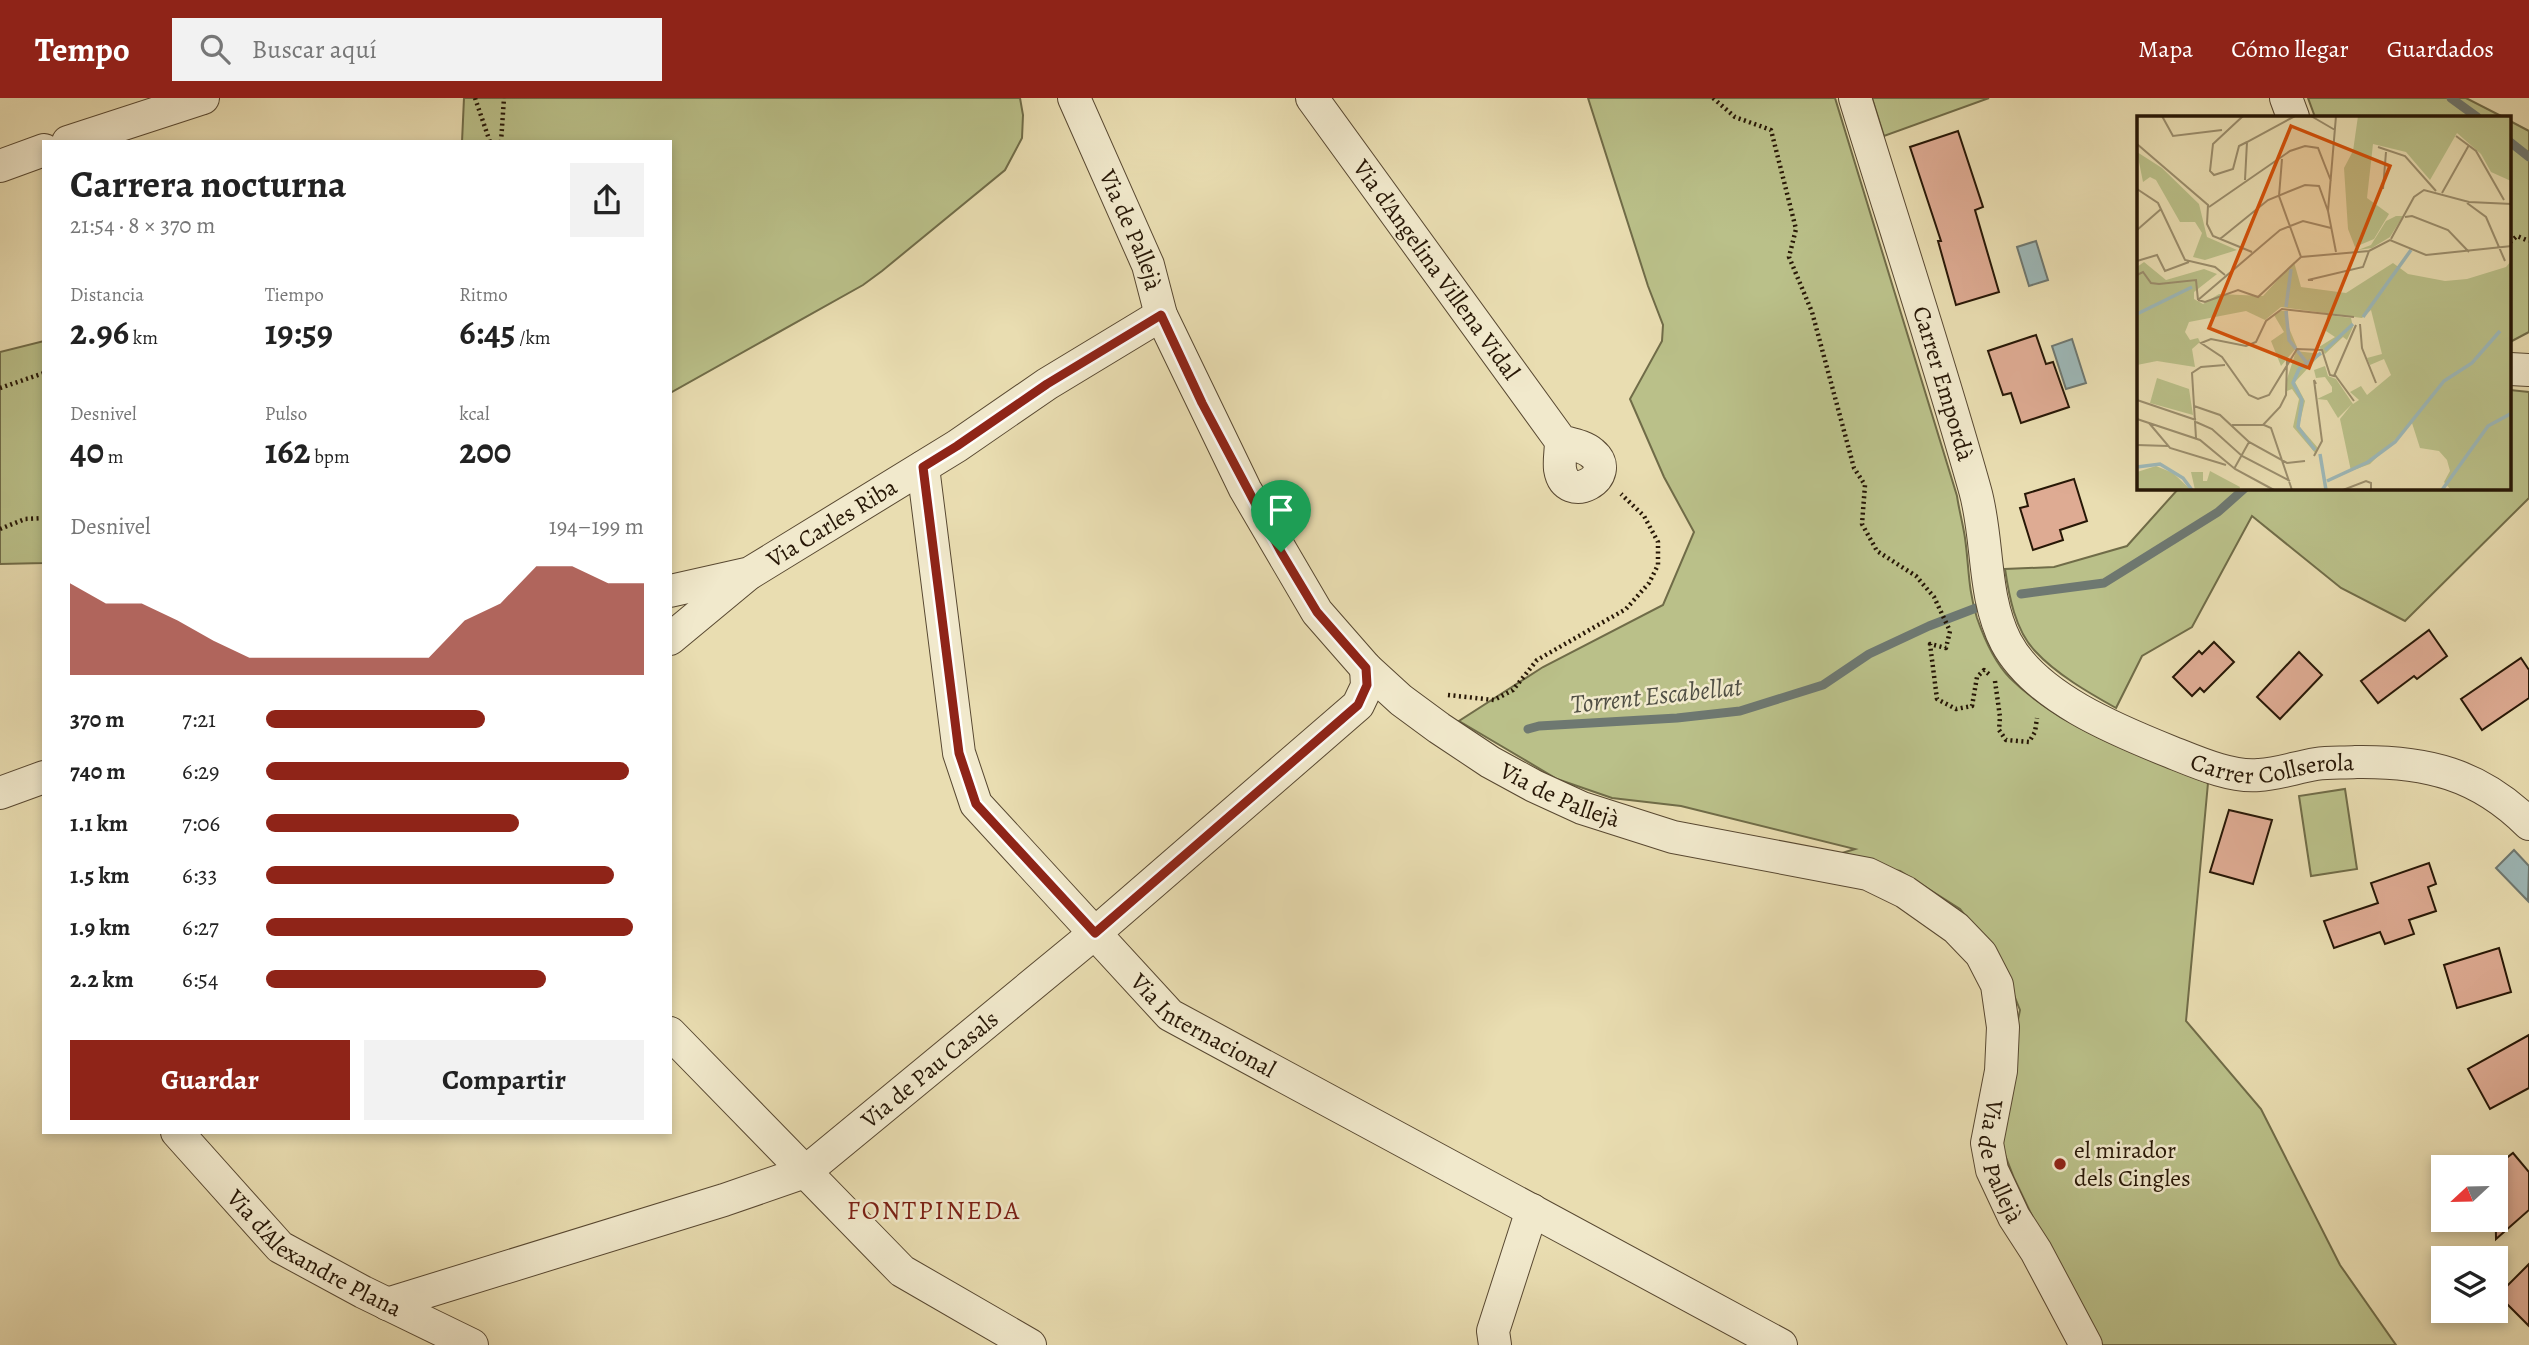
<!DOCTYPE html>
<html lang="es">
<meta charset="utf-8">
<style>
:root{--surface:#fff;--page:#f2f2f2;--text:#222;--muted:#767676;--accent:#8f2418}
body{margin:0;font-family:Alegreya,serif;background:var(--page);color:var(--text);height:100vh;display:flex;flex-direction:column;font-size:26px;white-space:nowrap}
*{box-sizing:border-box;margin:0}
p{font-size:23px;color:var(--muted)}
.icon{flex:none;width:38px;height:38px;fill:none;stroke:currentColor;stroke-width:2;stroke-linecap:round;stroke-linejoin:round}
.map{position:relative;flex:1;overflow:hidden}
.panel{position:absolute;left:42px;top:42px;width:630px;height:994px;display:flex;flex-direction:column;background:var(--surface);border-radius:0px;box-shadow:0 4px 10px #0003}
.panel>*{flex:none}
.needle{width:46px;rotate:248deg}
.tools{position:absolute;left:2431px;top:1057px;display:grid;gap:14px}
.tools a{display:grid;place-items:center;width:77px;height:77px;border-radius:0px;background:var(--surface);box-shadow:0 4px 10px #0003;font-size:35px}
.pin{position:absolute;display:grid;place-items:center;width:60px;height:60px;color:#fff;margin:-72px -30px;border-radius:50% 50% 50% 0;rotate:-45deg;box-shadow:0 0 7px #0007}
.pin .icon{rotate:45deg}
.round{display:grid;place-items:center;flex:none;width:74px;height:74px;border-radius:0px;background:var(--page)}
.overview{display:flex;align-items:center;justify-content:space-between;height:119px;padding:0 28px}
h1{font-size:38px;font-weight:700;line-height:52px}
.figures{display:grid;grid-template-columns:repeat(3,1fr);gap:10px;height:119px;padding:7px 28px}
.figures div{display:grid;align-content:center}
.figures b{font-size:35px;font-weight:700}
.figures small{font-size:19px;font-weight:400}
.figures p{font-size:19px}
.chart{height:196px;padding:14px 28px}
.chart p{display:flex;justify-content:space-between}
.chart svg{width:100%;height:126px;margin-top:7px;fill:var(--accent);opacity:.7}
.cta{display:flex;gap:14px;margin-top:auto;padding:14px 28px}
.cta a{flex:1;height:80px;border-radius:0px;background:var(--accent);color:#fff;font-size:28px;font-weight:700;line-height:80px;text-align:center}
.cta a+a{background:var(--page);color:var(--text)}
ul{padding:0 28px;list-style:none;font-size:23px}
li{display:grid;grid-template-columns:112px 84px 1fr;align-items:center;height:52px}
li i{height:18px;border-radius:9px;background:var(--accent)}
header{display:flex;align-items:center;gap:42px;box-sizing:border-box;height:98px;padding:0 35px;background:var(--accent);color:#fff}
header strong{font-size:33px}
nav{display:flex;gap:38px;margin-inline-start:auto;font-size:24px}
.search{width:490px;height:63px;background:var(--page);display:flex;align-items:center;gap:18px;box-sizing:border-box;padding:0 24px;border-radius:0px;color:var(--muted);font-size:26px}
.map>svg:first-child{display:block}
.green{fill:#bac089;stroke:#706c48;stroke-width:2}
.water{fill:#9db8b8;stroke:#6e7871;stroke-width:2}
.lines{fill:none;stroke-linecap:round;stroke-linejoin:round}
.stream{stroke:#6e7871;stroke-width:9}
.building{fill:#deab93;stroke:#271706;stroke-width:2}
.street-casing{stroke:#584831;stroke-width:34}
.path{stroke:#271706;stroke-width:4.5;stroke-dasharray:2 3.5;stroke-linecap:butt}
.street{stroke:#f1e9cc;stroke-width:32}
.route-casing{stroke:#fff;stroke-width:14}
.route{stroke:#8f2418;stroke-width:9}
.poi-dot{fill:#8f2418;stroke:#f1e9cc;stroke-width:2.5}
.labels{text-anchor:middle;stroke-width:5;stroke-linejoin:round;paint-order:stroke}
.street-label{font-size:24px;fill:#271706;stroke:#f1e9cc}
.poi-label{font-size:24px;fill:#271706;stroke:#f1e9cc;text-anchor:start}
.water-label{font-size:26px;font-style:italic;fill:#504f44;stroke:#f1e9cc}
.neighbourhood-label{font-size:26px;letter-spacing:2px;fill:#7a1f14;stroke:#f1e9cc}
.inset-river{fill:none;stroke:#9db8b8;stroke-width:3.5}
.inset-road{fill:none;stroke:#9b8e6d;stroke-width:2}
.view{fill:#d5520b;fill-opacity:0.15;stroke:#d5520b;stroke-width:3.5}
.inset-edge{fill:none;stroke:#271706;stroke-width:3.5}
</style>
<header>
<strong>Tempo</strong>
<div class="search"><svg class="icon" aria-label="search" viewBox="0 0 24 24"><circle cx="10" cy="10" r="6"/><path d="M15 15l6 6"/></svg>Buscar aquí</div>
<nav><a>Mapa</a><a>Cómo llegar</a><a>Guardados</a></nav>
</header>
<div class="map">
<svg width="2529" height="1247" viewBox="0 0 2529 1247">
<rect width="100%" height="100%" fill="#e9ddb1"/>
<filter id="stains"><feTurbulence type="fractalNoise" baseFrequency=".00286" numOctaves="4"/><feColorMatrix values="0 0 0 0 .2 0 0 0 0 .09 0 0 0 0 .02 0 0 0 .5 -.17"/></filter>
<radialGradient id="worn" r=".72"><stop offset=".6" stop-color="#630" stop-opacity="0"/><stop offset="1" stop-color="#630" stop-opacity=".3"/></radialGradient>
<g class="green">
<path d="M 464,0 L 1020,0 L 1023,17 L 1022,40 L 1005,72 L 882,173 L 863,187 L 670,295 L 670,44 L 462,44 Z"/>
<path d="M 1588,0 L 1835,0 L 1957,398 C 1959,412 1963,426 1965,440 C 1969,468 1968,492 1977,520 C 1984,540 1995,565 2010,580 C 2060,630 2144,660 2208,685 L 2186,923 L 2261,1011 L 2340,1167 L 2396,1247 L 2097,1247 L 2070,1197 L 2014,1080 L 1995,1031 L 2020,912 L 1999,860 L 1960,811 L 1900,773 L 1826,760 L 1855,751 L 1681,708 L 1612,700 L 1557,681 L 1459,623 L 1543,569 L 1663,507 L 1694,434 L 1664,379 L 1630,301 L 1662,243 L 1663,227 L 1648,188 Z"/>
<path d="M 1872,0 L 1989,0 L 1884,38 Z"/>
<path d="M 2308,0 L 2466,0 L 2503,19 L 2315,19 Z"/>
<path d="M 2510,23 L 2529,33 L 2529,234 L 2510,244 Z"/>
<path d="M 44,243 L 44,465 L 0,466 L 0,254 Z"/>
<path d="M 2510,292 L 2529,294 L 2529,400 L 2405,523 L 2341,490 L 2252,418 L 2192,529 L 2142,558 L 2116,610 C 2089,595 2056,576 2035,553 C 2015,532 2009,498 2005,471 L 2054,469 L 2127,448 L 2179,390 L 2510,390 Z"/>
<path d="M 2345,691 L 2357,771 L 2311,778 L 2299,698 Z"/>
</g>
<g class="water">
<path d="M 2036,143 L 2048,182 L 2029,188 L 2017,149 Z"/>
<path d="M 2072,241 L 2086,285 L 2066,291 L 2052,248 Z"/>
<path d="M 2514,752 L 2529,768 L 2528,803 L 2496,770 Z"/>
</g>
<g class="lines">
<g class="stream">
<path d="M 2451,0 L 2477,19"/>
<path d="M 2510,44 L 2529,59"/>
<path d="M 2021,496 L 2104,485 L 2218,414 L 2245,390"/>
<path d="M 1528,631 L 1539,628 L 1677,620 L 1740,613 L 1823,587 L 1869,556 L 1929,528 L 1976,510"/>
</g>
</g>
<g class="building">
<path d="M 1958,33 L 1983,109 L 1975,112 L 1999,194 L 1956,207 L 1938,143 L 1941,143 L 1910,49 Z"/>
<path d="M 2036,237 L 2046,266 L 2053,264 L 2069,309 L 2021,325 L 2011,295 L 2003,297 L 1988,253 Z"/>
<path d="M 2074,381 L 2087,423 L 2060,432 L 2063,442 L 2033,452 L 2020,410 L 2028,408 L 2025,396 Z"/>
<path d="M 2429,532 L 2447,558 L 2417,581 L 2414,578 L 2378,605 L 2361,583 Z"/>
<path d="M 2214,544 L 2234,564 L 2204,594 L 2200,590 L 2192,598 L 2173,579 L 2199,553 L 2202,556 Z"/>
<path d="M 2299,554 L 2322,577 L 2280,621 L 2257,599 Z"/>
<path d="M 2521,560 L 2529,572 L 2529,600 L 2482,632 L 2461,601 Z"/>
<path d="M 2229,712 L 2272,722 L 2253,786 L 2210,774 Z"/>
<path d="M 2429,765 L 2436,786 L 2428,789 L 2436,813 L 2409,822 L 2414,836 L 2385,846 L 2380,834 L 2334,850 L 2324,823 L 2378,805 L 2371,785 Z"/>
<path d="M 2499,850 L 2511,894 L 2457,910 L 2444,867 Z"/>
<path d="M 2529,937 L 2529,990 L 2490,1011 L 2468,971 Z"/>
<path d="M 2513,1055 L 2529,1074 L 2529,1112 L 2496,1141 L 2495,1069 Z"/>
<path d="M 2529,1166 L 2529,1228 L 2498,1197 Z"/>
</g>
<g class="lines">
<defs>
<g id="street">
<path id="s1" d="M 1074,0 L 1148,167 L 1161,217 L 1245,391 L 1317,514 L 1366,570 L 1401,602 L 1439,630 L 1490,664 L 1534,688 L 1582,710 L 1673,739 L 1868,776 L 1905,794 L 1956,830 L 1981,856 L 1997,887 L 2003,929 L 2001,973 L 1987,1045 L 1992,1072 L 2014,1119 L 2036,1153 L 2086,1247"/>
<path id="s2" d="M 1312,0 L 1561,343 C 1561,352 1559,362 1560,371 C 1566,409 1620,378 1592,355 C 1584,348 1571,346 1561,343"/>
<path id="s3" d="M 1855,0 C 1895,130 1938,260 1975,392 C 1989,441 1982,497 2006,544 C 2035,599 2116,632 2171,654 C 2196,664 2232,680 2259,677 C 2278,676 2297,669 2316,666 C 2329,664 2343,665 2356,664 C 2426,663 2479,676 2529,726"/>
<path d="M 2286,0 L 2293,19"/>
<path d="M 68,44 L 203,0"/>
<path d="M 0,68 L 44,52"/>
<path d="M 2510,271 L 2529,272"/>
<path id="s4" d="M 923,369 L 959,655 L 976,706 L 1170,917 L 1781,1247"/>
<path id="s5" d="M 670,493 L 750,475 L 957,348 L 1047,286 L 1161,217"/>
<path d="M 670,541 L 746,478"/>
<path d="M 0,695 L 44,679"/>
<path d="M 670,935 L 902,1173 L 1030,1247"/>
<path id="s6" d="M 177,1034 L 280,1149 L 363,1194 L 472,1247"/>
<path id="s7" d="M 387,1206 L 724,1102 L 805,1074 L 1095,835 L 1358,607 L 1367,588 L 1366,570"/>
<path d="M 1495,1247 L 1493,1233 L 1532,1112"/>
</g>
</defs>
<use href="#street" class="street-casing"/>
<g class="path">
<path d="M 475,0 L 490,44"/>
<path d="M 1713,0 L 1735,19 L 1771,32 L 1796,131 L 1789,159 L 1812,214 L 1854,370 L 1865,387 L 1862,426 L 1877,453 L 1916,478 L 1934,499 L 1950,533 L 1946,550 L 1930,546 L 1937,601 L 1956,611 L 1972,608 L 1977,579 L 1984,572 L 1990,577"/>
<path d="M 501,44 L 504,0"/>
<path d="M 2510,144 L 2517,138 L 2529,143"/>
<path d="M 0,290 L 44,275"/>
<path d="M 0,431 L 25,421 L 44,420"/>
<path d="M 1995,583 L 2000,619 L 1999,632 L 2006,642 L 2029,644 L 2035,634 L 2037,620"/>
<path d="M 1448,597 L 1494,602 L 1513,592 L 1537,562 L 1626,511 L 1649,485 L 1658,467 L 1658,444 L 1644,418 L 1621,396"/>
</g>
<use href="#street" class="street"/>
</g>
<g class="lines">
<defs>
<path id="route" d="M 1161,217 L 1202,305 L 1281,454 L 1317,514 L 1366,570 L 1367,587 L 1358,607 L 1095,835 L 976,706 L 959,655 L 923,369 L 957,348 L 1047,286 Z"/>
</defs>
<use href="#route" class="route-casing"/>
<use href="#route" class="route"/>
</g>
<circle class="poi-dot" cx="2060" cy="1066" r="7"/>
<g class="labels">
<g class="street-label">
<text dy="8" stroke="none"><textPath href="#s1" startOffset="144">Via de Pallejà</textPath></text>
<text dy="8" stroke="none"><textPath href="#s2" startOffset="212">Via d'Angelina Villena Vidal</textPath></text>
<text dy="8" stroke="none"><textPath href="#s3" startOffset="299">Carrer Empordà</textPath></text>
<text dy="8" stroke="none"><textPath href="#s5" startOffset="178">Via Carles Riba</textPath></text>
<text dy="8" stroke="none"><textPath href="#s3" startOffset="873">Carrer Collserola</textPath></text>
<text dy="8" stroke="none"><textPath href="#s1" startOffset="878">Via de Pallejà</textPath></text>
<text dy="8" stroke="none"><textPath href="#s4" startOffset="662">Via Internacional</textPath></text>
<text dy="8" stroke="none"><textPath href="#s7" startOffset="600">Via de Pau Casals</textPath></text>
<text dy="8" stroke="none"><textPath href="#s1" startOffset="1552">Via de Pallejà</textPath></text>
<text dy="8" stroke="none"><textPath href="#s6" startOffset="186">Via d'Alexandre Plana</textPath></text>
</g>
<g class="poi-label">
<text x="2074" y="1060">el mirador<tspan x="2074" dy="28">dels Cingles</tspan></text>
</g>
<g class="water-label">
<text transform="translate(1656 597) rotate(-6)" y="9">Torrent Escabellat</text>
</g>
<g class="neighbourhood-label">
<text x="934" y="1121">FONTPINEDA</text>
</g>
</g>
<g transform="translate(2137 18)">
<rect width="374" height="374" fill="#e9ddb1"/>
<path d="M 221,0 L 374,0 L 374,65 L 354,56 L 344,38 L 320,17 L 293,64 L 269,36 L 236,28 L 230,82 L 252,98 L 237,123 L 218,131 L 211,113 L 207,52 L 216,35 ZM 0,36 L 25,52 L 62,88 L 70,121 L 100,134 L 68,144 L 56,141 L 65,117 L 58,106 L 43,106 L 19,64 L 13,61 L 6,66 ZM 259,100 L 266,100 L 253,121 L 235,132 L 221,134 L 234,129 L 249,105 ZM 374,145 L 374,374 L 314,374 L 307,366 L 313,355 L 310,344 L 302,335 L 283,332 L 275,307 L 233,348 L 214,355 L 203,303 L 215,288 L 201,302 L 190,284 L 180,283 L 195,276 L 195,271 L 188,261 L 179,262 L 177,254 L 188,250 L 191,260 L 199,263 L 216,288 L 222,284 L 213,276 L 224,270 L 230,279 L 254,259 L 247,243 L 233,249 L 230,242 L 245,238 L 234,194 L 225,202 L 144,191 L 128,204 L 109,195 L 52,206 L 48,216 L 53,224 L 61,222 L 63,226 L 55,233 L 58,251 L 20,245 L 0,249 L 0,151 L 7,146 L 29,164 L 67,153 L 80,158 L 57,176 L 57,183 L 66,188 L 82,178 L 126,180 L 157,146 L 164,171 L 209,177 L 256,147 L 271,158 L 308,165 L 330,163 L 369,151 ZM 144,195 L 151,195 L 149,205 L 160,231 L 144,250 L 134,225 L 147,216 L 137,199 ZM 190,199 L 214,202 L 216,211 L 210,224 L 206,221 L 188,238 L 182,231 L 198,221 L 189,215 ZM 159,235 L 184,238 L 158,266 L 168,285 L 162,310 L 181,332 L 179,338 L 156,311 L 162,283 L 155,273 L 150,275 L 150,263 ZM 20,262 L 52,273 L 56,299 L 13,287 ZM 19,350 L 36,357 L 54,374 L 0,374 L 0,356 ZM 73,355 L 103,371 L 102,374 L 58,374 L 54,356 L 66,356 L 66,365 L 70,365 Z" fill="#bac089"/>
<path class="inset-river" d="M 149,191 L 154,153M 149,195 L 152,224 L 170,247M 0,198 L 55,171M 226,201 L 274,134M 188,234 L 216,208M 178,334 L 161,311 L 165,284 L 156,267 L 162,253 L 184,237M 183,338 L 189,374M 0,351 L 23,348 L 46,362 L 55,374M 190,365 L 231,346 L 258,326 L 307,265 L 335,247 L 363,215M 305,374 L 351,310 L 375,297"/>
<path class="inset-road" d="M 25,0 L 36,20 L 85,14M 106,0 L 76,28 L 73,55 L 77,59 L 96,53 L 102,30 L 110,26M 174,0 L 198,14M 319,20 L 339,35 L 367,84M 0,28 L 71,89 L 70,108 L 76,120 L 115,136M 241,31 L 268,40 L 299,75M 145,43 L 142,80 L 164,141M 108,64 L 110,26 L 158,0M 0,73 L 21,87 L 48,144 L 78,151 L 88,159M 246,73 L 249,36M 305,77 L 332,29M 330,87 L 349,101 L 368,145M 72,91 L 153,35 L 168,30 L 181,32 L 194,65M 268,101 L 275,100 L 311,114 L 332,136M 0,114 L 24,93M 83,123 L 131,84 L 168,69 L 182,70 L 191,95M 254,123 L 277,81 L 287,74 L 332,86 L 375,88M 199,136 L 191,95 L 199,0M 0,145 L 20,139 L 28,155 L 52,146M 0,159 L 6,156 L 14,167 L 22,168 L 59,164 L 61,184M 176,164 L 171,164 L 226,151 L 232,135M 61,184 L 68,186 L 101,174 L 121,181 L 164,141 L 232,135 L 253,124 L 289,139 L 375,130M 61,184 L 143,114 L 166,105 L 194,112M 217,201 L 145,193 L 129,205 L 119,226 L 109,230 L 74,223 L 64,227 L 85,241 L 112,279 L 121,283 L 132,279 L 160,233 L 185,234 L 193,259 L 197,260 L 219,209M 223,208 L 225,232 L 239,267M 198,259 L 217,285M 0,284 L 59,304M 57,290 L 83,299 L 112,326 L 150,347 L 168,345M 0,303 L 63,324 L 98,353 L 137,374M 59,306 L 75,313 L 105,340 L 153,365M 12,307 L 33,332 L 89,349M 95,309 L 126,309 L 143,291 L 149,279 L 150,244M 127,309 L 134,312 L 155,374M 59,322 L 55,257 L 64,251 L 88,249M 0,329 L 31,330M 177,340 L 185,325 L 177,264 L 179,268M 97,353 L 112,326M 206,374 L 229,365 L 234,367 L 234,374"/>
<path class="view" d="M 154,10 L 253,50 L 172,252 L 72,212 Z"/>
<rect width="374" height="374" class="inset-edge"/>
</g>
<rect width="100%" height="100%" filter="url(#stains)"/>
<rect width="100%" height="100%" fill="url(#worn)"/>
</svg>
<div class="tools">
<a><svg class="needle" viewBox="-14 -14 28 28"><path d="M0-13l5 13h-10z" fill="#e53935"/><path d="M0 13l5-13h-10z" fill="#767676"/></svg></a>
<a><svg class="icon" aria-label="layers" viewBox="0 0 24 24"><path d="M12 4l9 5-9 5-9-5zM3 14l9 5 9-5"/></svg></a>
</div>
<div class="pin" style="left:1281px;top:454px;background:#1e9e55"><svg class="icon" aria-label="arrive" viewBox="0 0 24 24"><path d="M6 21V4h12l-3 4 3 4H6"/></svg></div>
<section class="panel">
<div class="overview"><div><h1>Carrera nocturna</h1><p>21:54 · 8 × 370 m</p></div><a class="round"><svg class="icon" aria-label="share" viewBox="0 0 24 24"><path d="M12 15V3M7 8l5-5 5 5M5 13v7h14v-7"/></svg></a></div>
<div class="figures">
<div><p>Distancia</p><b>2.96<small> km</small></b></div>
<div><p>Tiempo</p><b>19:59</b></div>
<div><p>Ritmo</p><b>6:45<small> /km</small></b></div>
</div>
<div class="figures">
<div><p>Desnivel</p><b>40<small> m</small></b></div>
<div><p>Pulso</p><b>162<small> bpm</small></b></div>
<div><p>kcal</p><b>200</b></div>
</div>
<div class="chart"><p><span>Desnivel</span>194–199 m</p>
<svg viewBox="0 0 160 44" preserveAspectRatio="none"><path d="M0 44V12L10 19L20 19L30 25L40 32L50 38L60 38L70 38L80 38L90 38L100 38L110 25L120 19L130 6L140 6L150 12L160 12V44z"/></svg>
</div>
<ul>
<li><b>370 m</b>7:21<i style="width:58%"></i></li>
<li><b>740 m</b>6:29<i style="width:96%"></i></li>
<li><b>1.1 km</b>7:06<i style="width:67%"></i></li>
<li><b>1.5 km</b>6:33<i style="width:92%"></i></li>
<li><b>1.9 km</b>6:27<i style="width:97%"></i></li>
<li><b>2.2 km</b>6:54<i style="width:74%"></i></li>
</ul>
<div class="cta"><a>Guardar</a><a>Compartir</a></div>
</section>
</div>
